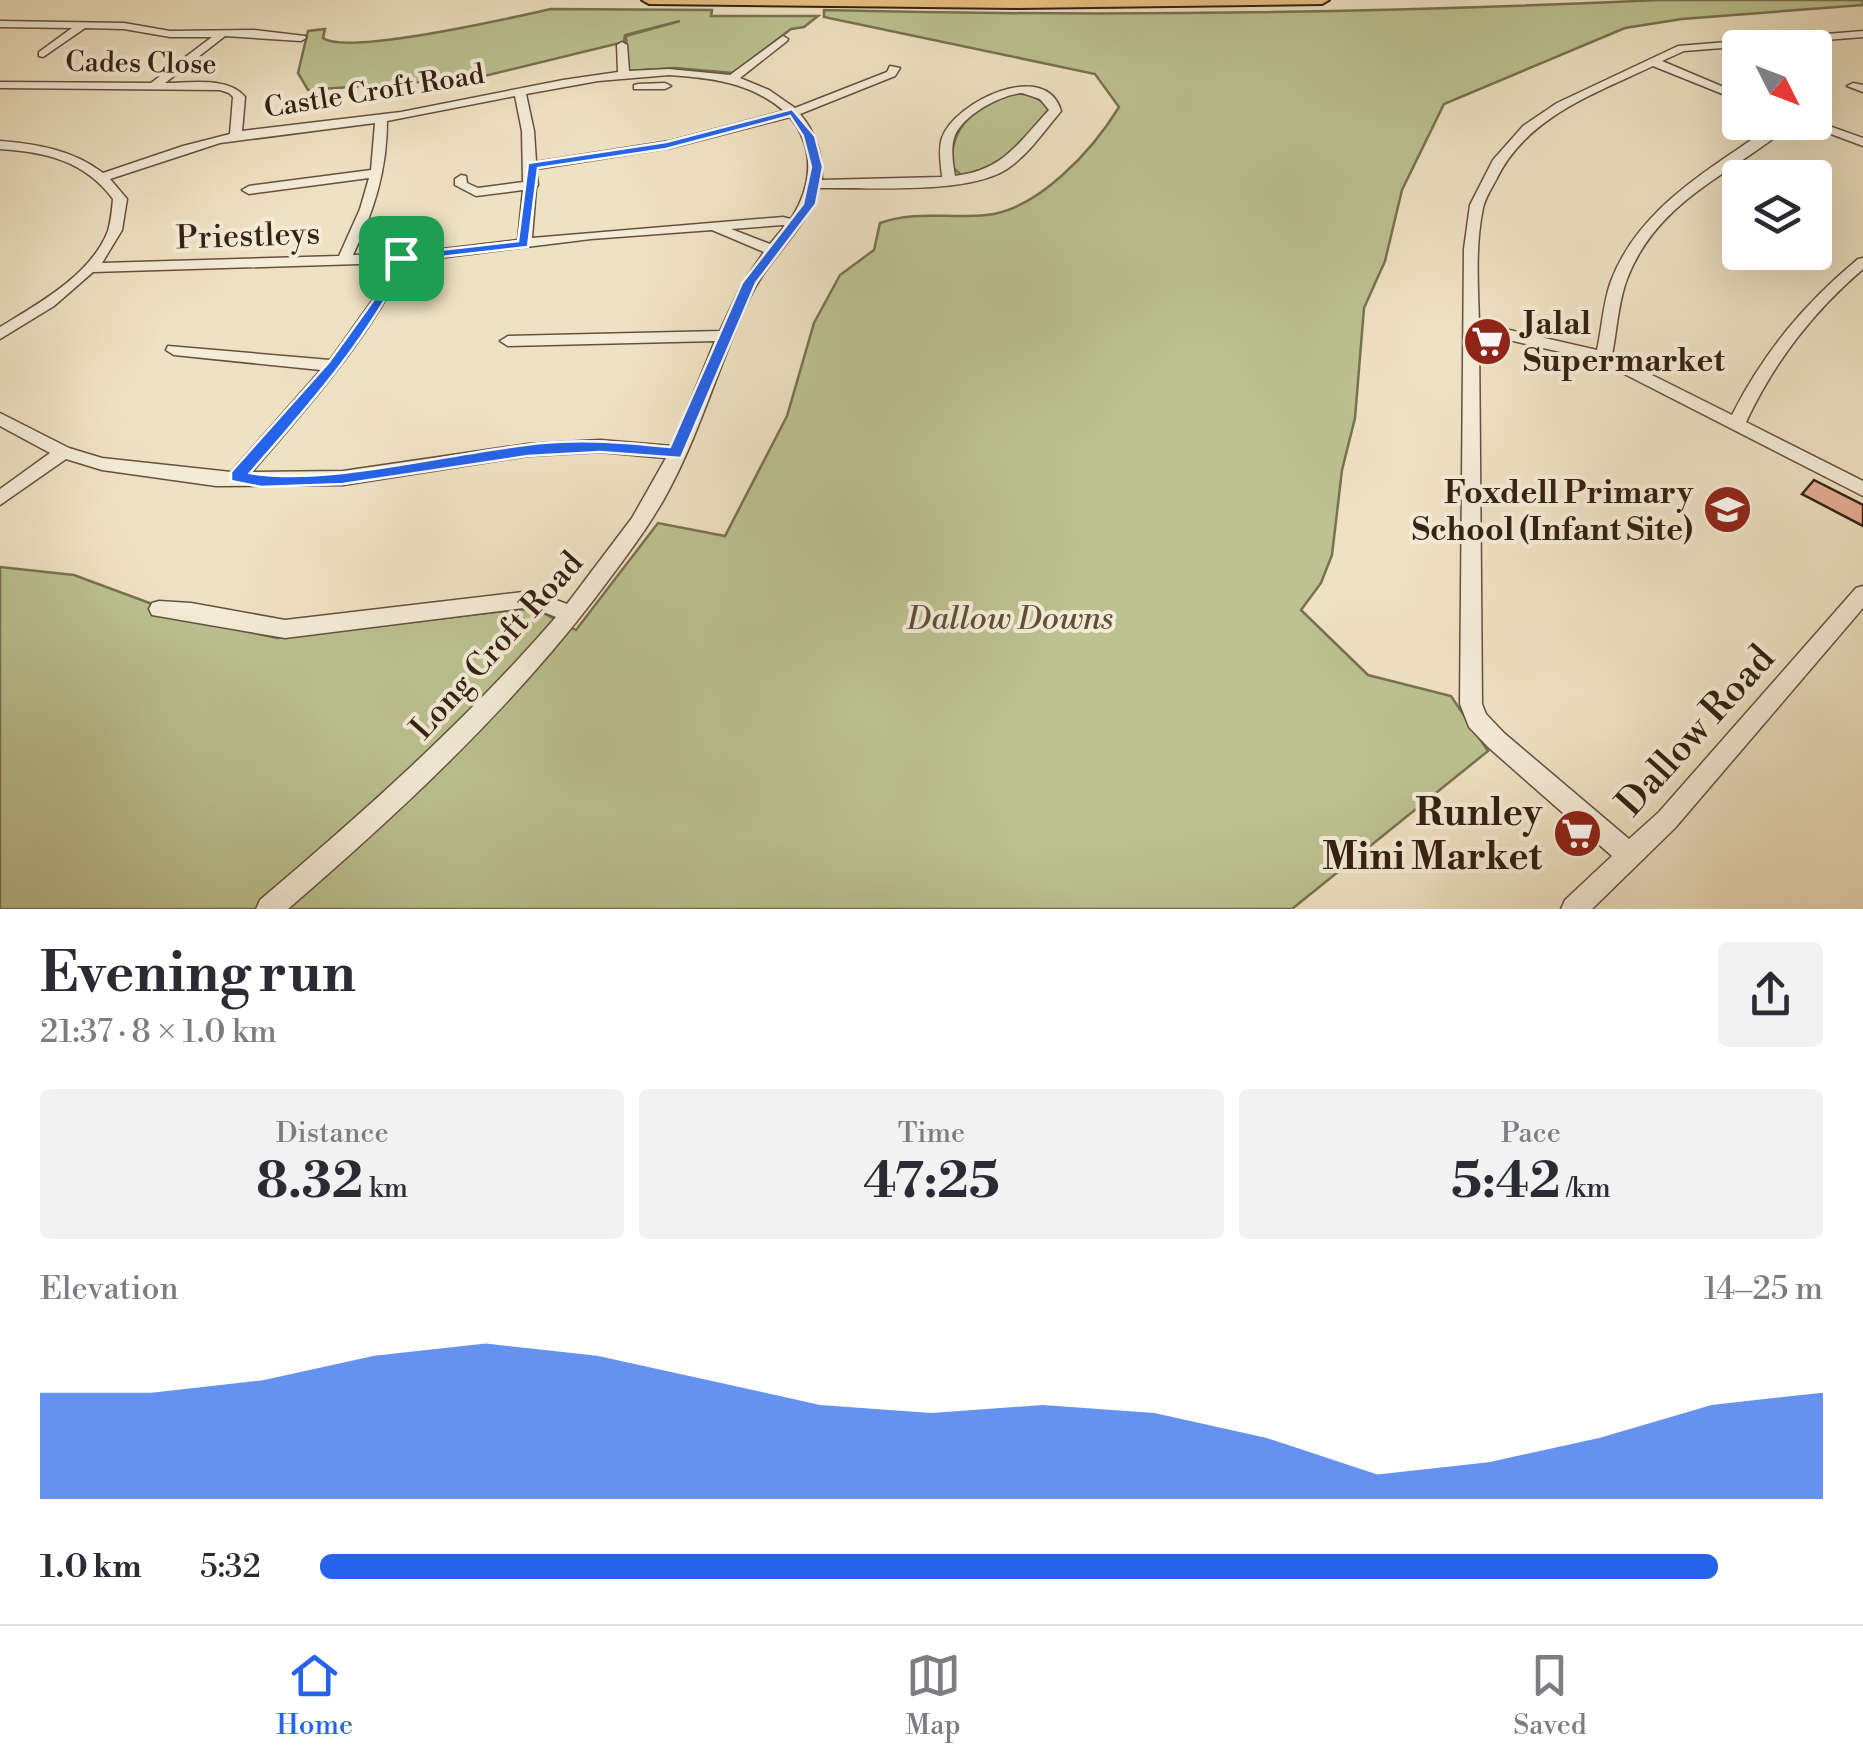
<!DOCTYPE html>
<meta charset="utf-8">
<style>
:root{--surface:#fff;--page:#f2f2f3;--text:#2b2b33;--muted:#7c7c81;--line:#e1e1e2;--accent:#2563eb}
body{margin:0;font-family:"Libre Bodoni",serif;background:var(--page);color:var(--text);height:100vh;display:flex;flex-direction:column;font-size:38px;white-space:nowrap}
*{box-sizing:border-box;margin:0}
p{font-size:32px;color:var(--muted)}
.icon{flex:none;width:55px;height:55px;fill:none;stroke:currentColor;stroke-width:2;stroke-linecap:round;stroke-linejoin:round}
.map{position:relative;height:909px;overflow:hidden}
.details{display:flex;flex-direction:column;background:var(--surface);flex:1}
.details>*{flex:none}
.needle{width:65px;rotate:132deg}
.buttons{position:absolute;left:1722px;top:30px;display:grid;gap:20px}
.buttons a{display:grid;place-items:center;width:110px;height:110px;border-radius:10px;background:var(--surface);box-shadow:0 10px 40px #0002;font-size:50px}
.pin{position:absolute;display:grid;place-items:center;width:85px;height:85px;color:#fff;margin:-42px;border-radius:20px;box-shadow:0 5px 15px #0006}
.round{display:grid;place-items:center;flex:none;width:105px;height:105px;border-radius:10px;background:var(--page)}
.headline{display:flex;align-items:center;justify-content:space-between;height:170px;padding:0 40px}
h1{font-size:55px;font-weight:800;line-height:75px}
.metrics{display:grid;grid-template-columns:repeat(3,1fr);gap:15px;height:170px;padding:10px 40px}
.metrics div{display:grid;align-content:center;border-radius:10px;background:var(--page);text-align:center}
.metrics b{font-size:50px;font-weight:800}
.metrics small{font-size:28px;font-weight:400}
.metrics p{font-size:28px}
.chart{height:280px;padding:20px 40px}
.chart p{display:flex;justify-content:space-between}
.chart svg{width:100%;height:180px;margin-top:10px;fill:var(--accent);opacity:.7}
ul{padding:0 40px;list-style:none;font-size:32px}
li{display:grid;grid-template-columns:160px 120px 1fr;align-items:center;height:75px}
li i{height:25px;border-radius:12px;background:var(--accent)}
.tabs{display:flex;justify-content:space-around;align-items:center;height:140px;border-top:2px solid var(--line);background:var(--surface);font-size:28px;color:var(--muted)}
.tabs a{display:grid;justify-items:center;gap:5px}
.tabs .on{color:var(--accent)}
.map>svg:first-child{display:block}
.green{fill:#bcc291;stroke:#787251;stroke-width:2.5}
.building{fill:#e7ad95;stroke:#342111;stroke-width:2.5}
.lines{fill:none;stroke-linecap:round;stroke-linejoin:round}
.minor-casing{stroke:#63513e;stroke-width:3}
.highway-casing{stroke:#342111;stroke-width:4}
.minor{fill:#f5ecd8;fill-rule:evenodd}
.highway{fill:#e8c182;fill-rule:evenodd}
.route{fill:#2563eb;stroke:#fff;stroke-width:2.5;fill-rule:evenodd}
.labels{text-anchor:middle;stroke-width:8;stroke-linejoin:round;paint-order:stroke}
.far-street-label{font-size:28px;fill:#342111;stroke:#f5ecd8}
.street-label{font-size:32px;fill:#342111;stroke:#f5ecd8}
.poi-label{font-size:32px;font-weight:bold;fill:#342111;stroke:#f5ecd8;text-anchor:start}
.park-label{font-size:32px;font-style:italic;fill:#5d5137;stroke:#f5ecd8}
.near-street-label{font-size:38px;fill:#342111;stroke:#f5ecd8}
.near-poi-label{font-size:38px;font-weight:bold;fill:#342111;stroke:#f5ecd8;text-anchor:end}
</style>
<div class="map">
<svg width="1863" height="909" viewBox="0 0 1863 909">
<rect width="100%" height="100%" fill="#efe2c3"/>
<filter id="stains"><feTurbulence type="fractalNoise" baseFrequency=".002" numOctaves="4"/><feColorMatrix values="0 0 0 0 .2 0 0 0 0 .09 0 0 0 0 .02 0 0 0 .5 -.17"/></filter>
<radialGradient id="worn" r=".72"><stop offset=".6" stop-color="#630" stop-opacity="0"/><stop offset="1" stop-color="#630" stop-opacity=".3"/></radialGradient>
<g class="green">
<path d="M 1659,0 L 1863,0 L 1863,5 L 1682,19 L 1625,28 L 1444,104 L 1402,190 L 1385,261 L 1364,308 L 1355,418 L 1342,470 L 1332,555 L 1321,583 L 1301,610 L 1368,675 L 1451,696 L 1488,751 L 1292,909 L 0,909 L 0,567 L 74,575 L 198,621 L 277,638 L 520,609 L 541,612 L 576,630 L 658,523 L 725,536 L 787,416 L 814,323 L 840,275 L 874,250 L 880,223 C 916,210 948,219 986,215 C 1038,210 1093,150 1119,107 L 1095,74 L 824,17 L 824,10 C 1101,17 1381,13 1659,0 Z"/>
<path d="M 551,9 L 712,10 L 711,16 L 818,16 L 804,27 L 791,29 L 734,73 L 675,68 L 628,71 L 626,36 L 680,21 L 625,35 L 624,42 L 476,78 L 308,90 L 298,73 L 308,31 L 325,29 L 323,38 C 348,56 514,17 551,9 Z"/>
<path d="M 1016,93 L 1031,95 L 1051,107 C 1028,133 1000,181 960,174 L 952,167 C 949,124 978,105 1016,93 Z"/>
</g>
<path class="building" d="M 1814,480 L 1863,505 L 1863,526 L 1802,494 Z"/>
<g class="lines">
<defs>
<g id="minor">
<path d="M 0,21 L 124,23 L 170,31 L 254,30 L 305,36 L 306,38 L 301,41 L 225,36 L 165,83 C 190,83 228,76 245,97 L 242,131 L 401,112 L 563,80 L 618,72 L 617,45 L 622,42 L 627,45 L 629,71 L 669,69 L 730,75 L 783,36 L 788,39 L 787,41 L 740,78 L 769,90 L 795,108 L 887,72 L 890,66 L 900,68 L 895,76 L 800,114 C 817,134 822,155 822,180 L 942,177 C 941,165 938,150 942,138 C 954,102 1046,58 1061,111 C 1045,130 1028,155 1007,169 C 967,195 868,187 819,188 C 805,232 769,256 749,299 C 719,363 700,435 664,499 C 644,534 619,566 595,598 C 507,713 398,814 288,909 L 256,909 L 260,900 C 365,811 466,721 556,617 L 531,607 L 285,638 L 152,615 L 149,609 L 152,603 L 159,601 L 191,603 L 285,620 L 532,591 L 567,604 L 632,518 L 666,458 L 600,452 L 528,456 L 343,485 L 216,486 L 102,470 L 66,459 L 0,505 L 0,489 L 50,453 L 0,426 L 0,413 L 69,448 L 102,458 L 231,472 L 321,370 L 174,355 L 166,350 L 168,346 L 330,360 L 374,298 L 392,263 L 93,272 L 54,306 L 0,339 L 0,327 C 38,304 91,275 108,231 C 111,221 112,210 113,199 C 85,161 46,152 0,149 L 0,141 C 37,144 73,150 103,173 L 183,146 L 230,134 L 233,97 L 229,93 L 220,90 L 0,88 L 0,82 L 151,83 L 212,37 L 170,37 L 124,29 L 85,28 L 43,57 L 39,56 L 39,52 L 72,28 L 0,27 ZM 669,75 C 712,78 750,82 784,111 L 670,141 L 536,162 L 534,131 L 526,94 L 598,81 ZM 1022,93 L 1040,99 L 1049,110 C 1018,143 1004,170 955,176 C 953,163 950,148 955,135 C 964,115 1000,95 1022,93 ZM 515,96 L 522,131 L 523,182 L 478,188 L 467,183 L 466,176 L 461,175 L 455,179 L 455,185 L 476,196 L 523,190 L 518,240 L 401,254 L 353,255 C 374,211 387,170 387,121 ZM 790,117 C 816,149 812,186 791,219 L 783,217 L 532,238 L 536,188 L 538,185 L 536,169 L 670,148 ZM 375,123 L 371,170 L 249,186 L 242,190 L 249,194 L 369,178 L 360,209 L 339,256 L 102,263 L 122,230 L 127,199 L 110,179 L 220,143 ZM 783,225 L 785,226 L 770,244 L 731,229 ZM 712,230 L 764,252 L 741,286 L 720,331 L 508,336 L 500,341 L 508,346 L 715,341 L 672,446 L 600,440 L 528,444 L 343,471 L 252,472 C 309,405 367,341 406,262 L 591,239 Z"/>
<path d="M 1863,31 L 1863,37 L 1684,51 L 1662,61 L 1740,94 L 1740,101 L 1653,66 C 1594,94 1526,117 1496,180 C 1491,189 1485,199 1483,208 C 1475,246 1478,285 1479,323 L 1597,350 C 1602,328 1603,303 1611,281 C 1633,223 1683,186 1732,153 C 1751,141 1771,122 1794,122 C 1734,174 1658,198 1627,279 C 1618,303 1617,330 1612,355 L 1732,415 C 1764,352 1804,304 1858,259 L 1863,258 L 1863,269 C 1812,313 1775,361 1746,422 L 1863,481 L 1863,496 L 1599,361 L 1479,333 L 1482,704 L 1486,714 L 1504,733 L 1629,839 L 1659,812 L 1856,588 L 1863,586 L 1863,608 L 1675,828 L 1592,909 L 1561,909 L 1565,900 L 1612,856 L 1488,747 L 1469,727 L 1460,704 L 1464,249 L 1470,205 L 1493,160 L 1523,126 L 1557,103 L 1678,46 Z"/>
<path d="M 1853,83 L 1863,85 L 1863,92 L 1847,86 Z"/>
<path d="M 638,84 L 665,83 L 671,86 L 665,89 L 634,89 L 634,85 Z"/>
<path d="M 1815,121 L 1863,138 L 1863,146 L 1799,122 Z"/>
</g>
<path id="highway" d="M 642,0 L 1329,0 L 1322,4 L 1017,8 L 649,4 Z"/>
</defs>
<use href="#minor" class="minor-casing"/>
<use href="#highway" class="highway-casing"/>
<use href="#minor" class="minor"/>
<use href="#highway" class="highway"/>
</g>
<path class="route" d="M 792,109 L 815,136 L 823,167 L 816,204 L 756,283 L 681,458 L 600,452 L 528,456 L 343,484 L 261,487 L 231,481 L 231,472 L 329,362 L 375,298 L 396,255 L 518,241 L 528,163 L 666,142 ZM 790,116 L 803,136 L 811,167 L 803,204 L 742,283 L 670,447 C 622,442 574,438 525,445 C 446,454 326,486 250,473 C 308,406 367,341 406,261 L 528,247 L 538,168 L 666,149 Z"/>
<defs>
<symbol id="supermarket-disc" viewBox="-11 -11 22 22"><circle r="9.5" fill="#8f2418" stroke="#f5ecd8"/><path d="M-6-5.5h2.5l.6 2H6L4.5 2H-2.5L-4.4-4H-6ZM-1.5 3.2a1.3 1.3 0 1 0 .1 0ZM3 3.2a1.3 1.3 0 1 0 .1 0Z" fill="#fff"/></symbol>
<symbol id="school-disc" viewBox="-11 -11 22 22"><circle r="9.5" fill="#8f2418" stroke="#f5ecd8"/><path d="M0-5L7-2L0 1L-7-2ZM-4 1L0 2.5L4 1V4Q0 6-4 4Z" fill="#fff"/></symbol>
</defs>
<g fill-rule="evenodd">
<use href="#supermarket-disc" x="1460" y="314" width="55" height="55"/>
<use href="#school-disc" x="1700" y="482" width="55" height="55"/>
<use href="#supermarket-disc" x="1550" y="806" width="55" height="55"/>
</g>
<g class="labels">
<g class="far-street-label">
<text transform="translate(141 62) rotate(1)" y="10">Cades Close</text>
<text transform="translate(374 90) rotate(-9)" y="10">Castle Croft Road</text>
</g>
<g class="street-label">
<text transform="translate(248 235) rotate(-2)" y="11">Priestleys</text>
<text transform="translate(496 645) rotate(-48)" y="11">Long Croft Road</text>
</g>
<g class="poi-label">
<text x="1523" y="334">Jalal<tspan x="1523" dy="37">Supermarket</tspan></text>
<text x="1693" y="503" text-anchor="end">Foxdell Primary<tspan x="1693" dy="37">School (Infant Site)</tspan></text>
</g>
<g class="park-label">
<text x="1010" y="629">Dallow Downs</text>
</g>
<g class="near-street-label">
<text transform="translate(1695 730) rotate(-48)" y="13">Dallow Road</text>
</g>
<g class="near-poi-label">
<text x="1542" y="825">Runley<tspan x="1542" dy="44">Mini Market</tspan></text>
</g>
</g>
<rect width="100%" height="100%" filter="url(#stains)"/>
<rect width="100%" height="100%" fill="url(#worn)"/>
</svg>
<div class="buttons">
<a><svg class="needle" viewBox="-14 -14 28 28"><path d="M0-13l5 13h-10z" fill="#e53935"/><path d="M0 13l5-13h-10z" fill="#7c7c81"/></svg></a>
<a><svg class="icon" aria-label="layers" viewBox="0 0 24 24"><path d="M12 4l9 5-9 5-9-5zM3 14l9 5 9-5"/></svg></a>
</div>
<div class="pin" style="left:401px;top:258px;background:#1e9e55"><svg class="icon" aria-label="arrive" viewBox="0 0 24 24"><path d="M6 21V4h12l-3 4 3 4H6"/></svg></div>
</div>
<section class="details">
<div class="headline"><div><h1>Evening run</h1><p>21:37 · 8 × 1.0 km</p></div><a class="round"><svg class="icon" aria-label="share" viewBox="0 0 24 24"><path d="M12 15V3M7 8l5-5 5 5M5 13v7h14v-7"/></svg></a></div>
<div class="metrics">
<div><p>Distance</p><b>8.32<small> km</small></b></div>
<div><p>Time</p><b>47:25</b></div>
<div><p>Pace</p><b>5:42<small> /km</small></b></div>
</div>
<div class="chart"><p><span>Elevation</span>14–25 m</p>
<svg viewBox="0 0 160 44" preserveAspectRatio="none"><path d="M0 44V18L10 18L20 15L30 9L40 6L50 9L60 15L70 21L80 23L90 21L100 23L110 29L120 38L130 35L140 29L150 21L160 18V44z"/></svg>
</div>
<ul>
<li><b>1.0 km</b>5:32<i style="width:93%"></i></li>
</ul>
</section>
<nav class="tabs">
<a class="on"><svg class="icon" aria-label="home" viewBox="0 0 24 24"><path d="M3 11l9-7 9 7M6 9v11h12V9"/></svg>Home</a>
<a><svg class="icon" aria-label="map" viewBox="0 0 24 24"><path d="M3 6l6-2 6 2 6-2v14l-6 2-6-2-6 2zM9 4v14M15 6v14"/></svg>Map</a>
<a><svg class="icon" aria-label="saved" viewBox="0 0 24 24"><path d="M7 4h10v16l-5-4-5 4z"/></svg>Saved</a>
</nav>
